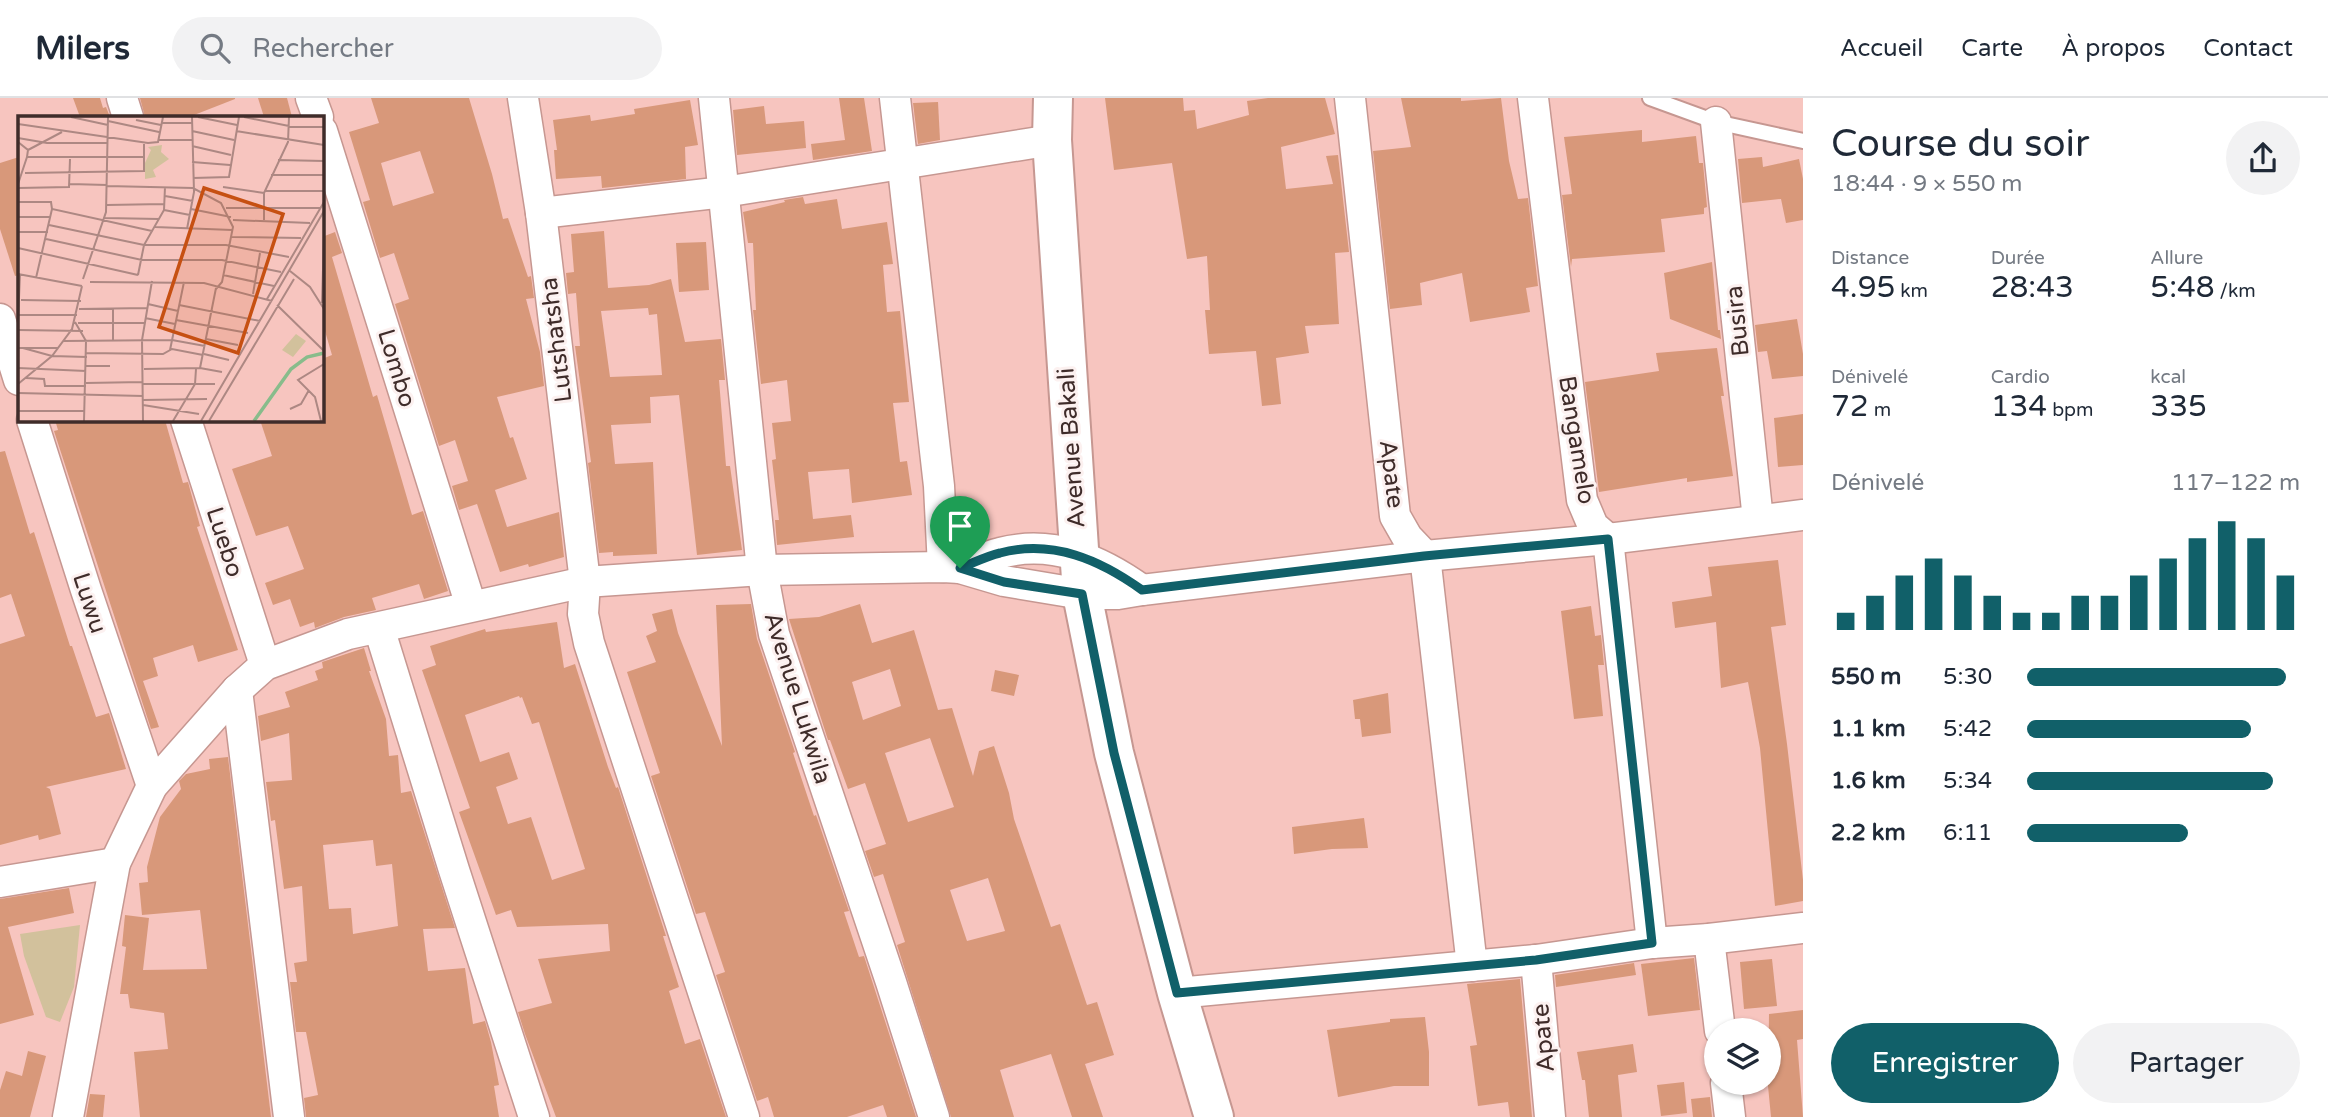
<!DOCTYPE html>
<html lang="fr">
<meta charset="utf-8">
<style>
:root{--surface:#fff;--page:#f2f2f3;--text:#1f2937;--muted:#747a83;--line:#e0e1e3;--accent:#116069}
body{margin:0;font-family:"Varela Round",sans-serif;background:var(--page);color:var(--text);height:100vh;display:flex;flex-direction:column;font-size:26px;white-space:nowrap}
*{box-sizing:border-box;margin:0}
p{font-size:23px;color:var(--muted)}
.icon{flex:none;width:38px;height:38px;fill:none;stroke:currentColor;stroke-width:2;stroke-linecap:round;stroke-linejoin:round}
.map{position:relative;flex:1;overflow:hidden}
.panel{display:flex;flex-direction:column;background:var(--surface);width:525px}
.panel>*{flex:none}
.tools{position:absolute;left:1704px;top:920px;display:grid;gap:14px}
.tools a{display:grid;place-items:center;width:77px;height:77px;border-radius:50%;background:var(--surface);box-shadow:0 2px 5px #0004;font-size:35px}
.pin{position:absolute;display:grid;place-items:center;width:60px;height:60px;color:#fff;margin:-72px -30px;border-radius:50% 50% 50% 0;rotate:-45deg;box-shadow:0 0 7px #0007}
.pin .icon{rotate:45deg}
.round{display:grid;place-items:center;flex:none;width:74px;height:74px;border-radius:37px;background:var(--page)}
.summary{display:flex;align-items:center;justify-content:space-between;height:119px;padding:0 28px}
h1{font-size:38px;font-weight:600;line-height:52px}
.figures{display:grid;grid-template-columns:repeat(3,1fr);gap:10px;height:119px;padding:7px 28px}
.figures div{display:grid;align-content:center}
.figures b{font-size:30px;font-weight:600}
.figures small{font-size:19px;font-weight:400}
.figures p{font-size:19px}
.chart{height:196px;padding:14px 28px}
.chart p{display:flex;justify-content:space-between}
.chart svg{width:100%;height:126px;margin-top:7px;stroke:var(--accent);stroke-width:6}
.cta{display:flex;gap:14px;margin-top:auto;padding:14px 28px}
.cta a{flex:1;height:80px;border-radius:42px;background:var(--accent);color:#fff;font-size:28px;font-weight:600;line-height:80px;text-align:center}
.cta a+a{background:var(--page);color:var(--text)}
ul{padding:0 28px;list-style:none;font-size:23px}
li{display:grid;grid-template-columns:112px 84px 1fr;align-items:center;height:52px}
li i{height:18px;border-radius:9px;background:var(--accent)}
header{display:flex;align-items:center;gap:42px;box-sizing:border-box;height:98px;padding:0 35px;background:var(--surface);border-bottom:2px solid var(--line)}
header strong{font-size:33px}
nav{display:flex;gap:38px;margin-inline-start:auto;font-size:24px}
.search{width:490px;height:63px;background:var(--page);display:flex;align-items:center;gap:18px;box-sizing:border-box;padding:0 24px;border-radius:38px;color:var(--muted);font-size:26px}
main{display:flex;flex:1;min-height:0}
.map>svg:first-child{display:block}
.green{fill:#d2c19c}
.building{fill:#d8987a;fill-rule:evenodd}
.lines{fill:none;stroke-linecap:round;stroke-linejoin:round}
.lane-casing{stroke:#c69791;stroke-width:18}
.street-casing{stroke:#c69791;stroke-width:33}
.secondary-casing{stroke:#c69791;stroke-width:42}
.lane{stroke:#fff;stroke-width:14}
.street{stroke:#fff;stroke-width:30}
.secondary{stroke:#fff;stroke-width:38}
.route-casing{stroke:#fff;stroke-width:14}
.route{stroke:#116069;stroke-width:9}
.labels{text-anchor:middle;stroke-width:6;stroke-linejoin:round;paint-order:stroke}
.street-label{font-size:24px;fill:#3f2c2a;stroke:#fcf1f0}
.inset-river{fill:none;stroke:#88bc8b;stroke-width:3.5}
.inset-road{fill:none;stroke:#ad8883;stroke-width:2}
.view{fill:#c65012;fill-opacity:0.15;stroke:#c65012;stroke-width:3.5}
.inset-edge{fill:none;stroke:#3f2c2a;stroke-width:3.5}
</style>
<header>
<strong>Milers</strong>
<div class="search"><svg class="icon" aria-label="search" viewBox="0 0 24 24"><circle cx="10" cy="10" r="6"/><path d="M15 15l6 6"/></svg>Rechercher</div>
<nav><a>Accueil</a><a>Carte</a><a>À propos</a><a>Contact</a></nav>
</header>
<main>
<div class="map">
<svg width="1803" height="1019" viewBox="0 0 1803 1019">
<rect width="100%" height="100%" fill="#f7c5bf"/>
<path class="green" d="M 80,827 L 74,889 L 60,924 L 46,919 L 24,858 L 20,836 Z"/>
<g class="building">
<path d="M 73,0 L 100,0 L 103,10 L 106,9 L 110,19 L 80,19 Z"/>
<path d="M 140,0 L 235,0 L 235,1 L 189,19 L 145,19 Z"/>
<path d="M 258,0 L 287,0 L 292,19 L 264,19 Z"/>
<path d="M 371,0 L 469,0 L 492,76 L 503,121 L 508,120 L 528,179 L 531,178 L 534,200 L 526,201 L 540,254 L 544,288 L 497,299 L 510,340 L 513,339 L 527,381 L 495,392 L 507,429 L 559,414 L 564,459 L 529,469 L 528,466 L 500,474 L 477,406 L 459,412 L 452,388 L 468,383 L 455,342 L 439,348 L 395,206 L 409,201 L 394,155 L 380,160 L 363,104 L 370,102 L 349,34 L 379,25 ZM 420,53 L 434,95 L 393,108 L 381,65 Z"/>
<path d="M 839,0 L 864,0 L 872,53 L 813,62 L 811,46 L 845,42 Z"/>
<path d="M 1105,0 L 1183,0 L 1184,13 L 1195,12 L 1197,31 L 1249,17 L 1247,3 L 1268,0 L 1325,0 L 1335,36 L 1281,49 L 1286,91 L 1333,86 L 1326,58 L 1338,57 L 1349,154 L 1335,155 L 1339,226 L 1305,228 L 1309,255 L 1276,260 L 1281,306 L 1262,308 L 1256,253 L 1209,256 L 1205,212 L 1210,212 L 1207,158 L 1187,161 L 1172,65 L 1114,72 Z"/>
<path d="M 1401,0 L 1461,0 L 1461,3 L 1501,0 L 1509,63 L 1518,101 L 1528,100 L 1538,188 L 1526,190 L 1530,214 L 1470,224 L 1462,175 L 1420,185 L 1422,207 L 1390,211 L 1373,53 L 1411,49 Z"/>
<path d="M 690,2 L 698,47 L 685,49 L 686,81 L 602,90 L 601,78 L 556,81 L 554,52 L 557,52 L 553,22 L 590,17 L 591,23 L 635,16 L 634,11 Z"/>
<path d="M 938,4 L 940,42 L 918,46 L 913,5 Z"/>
<path d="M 764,8 L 766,26 L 804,23 L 806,50 L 737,57 L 733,12 Z"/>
<path d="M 1642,32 L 1642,44 L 1696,38 L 1699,65 L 1703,65 L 1707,109 L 1704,110 L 1704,116 L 1661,121 L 1665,154 L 1572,161 L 1571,169 L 1562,97 L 1572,96 L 1564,39 Z"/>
<path d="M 19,59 L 19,177 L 15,178 L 0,131 L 0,65 Z"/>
<path d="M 1762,59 L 1763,69 L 1799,61 L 1803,81 L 1803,122 L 1786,125 L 1781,101 L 1742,105 L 1738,61 Z"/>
<path d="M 803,99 L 805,106 L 837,101 L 842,131 L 887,124 L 893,166 L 883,167 L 887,214 L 900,213 L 909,304 L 893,305 L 900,364 L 907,363 L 912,397 L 852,405 L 849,371 L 808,374 L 813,421 L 851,417 L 854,439 L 777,447 L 775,422 L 779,422 L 772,362 L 776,361 L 772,325 L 791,323 L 787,282 L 761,286 L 753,212 L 756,212 L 753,145 L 748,145 L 743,114 L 785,104 L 784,102 Z"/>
<path d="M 604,133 L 608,190 L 649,187 L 671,181 L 685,244 L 721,241 L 725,282 L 719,282 L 726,368 L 730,368 L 742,452 L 697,457 L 679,297 L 650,299 L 651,325 L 611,327 L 615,366 L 653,364 L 657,456 L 613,458 L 613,454 L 599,455 L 588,365 L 591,364 L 575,248 L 580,248 L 576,195 L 568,196 L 566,175 L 574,174 L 571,136 ZM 648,210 L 649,217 L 657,216 L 662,277 L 610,279 L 601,213 Z"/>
<path d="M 335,134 L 342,155 L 332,159 L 373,299 L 377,297 L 412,417 L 423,413 L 448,493 L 424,501 L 419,486 L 372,500 L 376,512 L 344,519 L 315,530 L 314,524 L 300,529 L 290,501 L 273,507 L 265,485 L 304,471 L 288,428 L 256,438 L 232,371 L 272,358 L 260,322 L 322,322 L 322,261 L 332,257 L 322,223 L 322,139 Z"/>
<path d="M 706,144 L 709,192 L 679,194 L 676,145 Z"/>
<path d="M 1712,164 L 1718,232 L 1720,232 L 1721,241 L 1670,221 L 1664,175 Z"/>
<path d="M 1797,221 L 1803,256 L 1803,278 L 1772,281 L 1767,253 L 1758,254 L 1755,227 Z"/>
<path d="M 1717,250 L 1724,298 L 1721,298 L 1733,378 L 1687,384 L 1687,380 L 1599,394 L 1585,284 L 1659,273 L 1656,255 Z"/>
<path d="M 1803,316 L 1803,367 L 1778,369 L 1774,320 Z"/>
<path d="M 55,322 L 165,322 L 183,385 L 188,384 L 200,428 L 197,429 L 238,552 L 198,564 L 193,547 L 153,560 L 158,578 L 143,583 L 159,629 L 151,631 L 54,333 L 58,332 Z"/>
<path d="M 5,353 L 30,436 L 34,434 L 70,548 L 72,548 L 96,619 L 109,615 L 126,671 L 46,689 L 50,691 L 61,736 L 39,742 L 38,737 L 0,747 L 0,546 L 25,538 L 11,496 L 0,500 L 0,354 Z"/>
<path d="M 1778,462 L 1786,527 L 1771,529 L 1787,646 L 1803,782 L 1803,803 L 1775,808 L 1760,650 L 1748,584 L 1721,590 L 1716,524 L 1675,530 L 1672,504 L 1712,498 L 1708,469 Z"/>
<path d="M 751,506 L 757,541 L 795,654 L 793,655 L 814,718 L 816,717 L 849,813 L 844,814 L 859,859 L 864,858 L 916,1019 L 887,1019 L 883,1007 L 847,1019 L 774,1019 L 768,999 L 757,1003 L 716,877 L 725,874 L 705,814 L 696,816 L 651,678 L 660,675 L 627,574 L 656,564 L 646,538 L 657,533 L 652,516 L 672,511 L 678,535 L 722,648 L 716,507 Z"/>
<path d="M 860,506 L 872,545 L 914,532 L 938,612 L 952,610 L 973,678 L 979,653 L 994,648 L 1009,695 L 1014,721 L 1051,829 L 1060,826 L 1087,907 L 1097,904 L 1114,957 L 1085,966 L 1103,1019 L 1072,1019 L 1051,956 L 1000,972 L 1014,1019 L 951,1019 L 897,847 L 905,844 L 883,776 L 874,779 L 865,753 L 886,746 L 865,685 L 848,691 L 830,642 L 828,642 L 789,521 L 819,519 ZM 890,571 L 901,608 L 863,622 L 852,584 ZM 930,640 L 954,709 L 908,724 L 885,655 ZM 988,780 L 1005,833 L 967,843 L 950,792 Z"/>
<path d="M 1591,508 L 1595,538 L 1601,537 L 1604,567 L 1598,567 L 1603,618 L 1574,621 L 1561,513 Z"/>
<path d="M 557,524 L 564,570 L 575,566 L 608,669 L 616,690 L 618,689 L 666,838 L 663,838 L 679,889 L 669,893 L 685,946 L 700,941 L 726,1019 L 556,1019 L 525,936 L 518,914 L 552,905 L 538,861 L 610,853 L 608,826 L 517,829 L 511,812 L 496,817 L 459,714 L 470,710 L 422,572 L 436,567 L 430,548 L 485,531 L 486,534 ZM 519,598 L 520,600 L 522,599 L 532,626 L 539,624 L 585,771 L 552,782 L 531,719 L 508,726 L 496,689 L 518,681 L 509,654 L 480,664 L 465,617 Z"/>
<path d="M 364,550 L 371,573 L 369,573 L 386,621 L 389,658 L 398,657 L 401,695 L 411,693 L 455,830 L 423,831 L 428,873 L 465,870 L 473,926 L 485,923 L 491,944 L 499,987 L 494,988 L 499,1019 L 306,1019 L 304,1000 L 318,997 L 306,934 L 296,934 L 290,884 L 297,884 L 294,865 L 307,863 L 302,788 L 284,791 L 275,722 L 271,723 L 266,684 L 292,682 L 289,635 L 261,643 L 258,618 L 290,609 L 285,594 L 318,582 L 315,573 L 323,570 L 322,564 ZM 373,742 L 376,768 L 392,766 L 398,828 L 353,836 L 351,810 L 329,811 L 323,747 Z"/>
<path d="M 995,572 L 1019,577 L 1014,598 L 991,593 Z"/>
<path d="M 1388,595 L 1391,635 L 1362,639 L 1360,621 L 1355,621 L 1353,602 Z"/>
<path d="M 228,659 L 271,1019 L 140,1019 L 134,954 L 168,951 L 164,915 L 130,910 L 128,896 L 120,896 L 126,849 L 122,848 L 125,817 L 149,820 L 143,872 L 207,871 L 200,812 L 142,817 L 139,785 L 148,784 L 147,769 L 160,719 L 181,691 L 179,683 L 186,676 L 210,671 L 209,661 Z"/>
<path d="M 1364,720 L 1368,750 L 1332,751 L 1294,756 L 1292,729 Z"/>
<path d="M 69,790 L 74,815 L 8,829 L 34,917 L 0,926 L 0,801 Z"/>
<path d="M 1694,860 L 1700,912 L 1648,918 L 1641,866 Z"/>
<path d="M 1772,861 L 1777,908 L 1744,911 L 1740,864 Z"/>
<path d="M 1634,865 L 1636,877 L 1556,889 L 1555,877 Z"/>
<path d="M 1520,881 L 1532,1019 L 1510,1019 L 1508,1004 L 1478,1008 L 1470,948 L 1477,947 L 1467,886 Z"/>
<path d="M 1803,912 L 1803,941 L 1797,942 L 1803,1019 L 1771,1019 L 1768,988 L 1769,916 Z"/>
<path d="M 1425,919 L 1429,954 L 1429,988 L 1394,988 L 1338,999 L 1327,932 L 1390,924 L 1390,921 Z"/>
<path d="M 1633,946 L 1637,974 L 1618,977 L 1622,1019 L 1589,1019 L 1585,982 L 1582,982 L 1577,954 Z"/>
<path d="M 28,953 L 46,958 L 30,1019 L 0,1019 L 0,992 L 6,973 L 22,978 Z"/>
<path d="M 1684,984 L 1687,1015 L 1661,1018 L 1657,987 Z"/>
<path d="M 90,996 L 105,997 L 103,1019 L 86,1019 Z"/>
<path d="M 1710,999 L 1712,1019 L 1693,1019 L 1691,1001 Z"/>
</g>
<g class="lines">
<defs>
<path id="lane" d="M 1650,0 L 1716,24 L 1803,43"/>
<g id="street">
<path d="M 122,0 L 128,19"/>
<path d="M 311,0 L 318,19"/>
<path d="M 523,0 L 541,115 L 585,484 L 583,516 L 589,545 L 744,1019"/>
<path d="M 714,0 L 762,472 L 774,536 L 891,884 L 934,1019"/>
<path d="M 895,0 L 939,388 L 943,469"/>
<path d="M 1350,0 L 1395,418 L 1407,439 L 1425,458 L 1472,868"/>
<path d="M 1533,0 L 1582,402 L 1593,428 L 1608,441 L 1652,845"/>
<path d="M 1716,24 L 1758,422"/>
<path d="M 322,33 L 471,508"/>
<path d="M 541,115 L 724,94 L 1052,42"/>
<path d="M 0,221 L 19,282"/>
<path d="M 32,322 L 86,492 L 152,688"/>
<path d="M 186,322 L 265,567"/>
<path d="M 960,470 C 973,465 987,458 1000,455 C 1053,441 1100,462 1142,492"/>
<path d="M 379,530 L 454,772 L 534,1019"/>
<path d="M 237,592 L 289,1019"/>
<path d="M 0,784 L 115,765"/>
<path d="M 1709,841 L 1720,933"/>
<path d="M 1536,862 L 1550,1019"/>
<path d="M 1177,895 L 1536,862 L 1652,845 L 1709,841 L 1803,830"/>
<path d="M 1726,985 L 1730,1019"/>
<path d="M 68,1019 L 115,765 L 152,688 L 237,592 L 265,567 L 348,536 L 585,484 L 762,472 L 943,469 L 960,470 L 1004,483 L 1082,496 L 1118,496 L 1142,492 L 1425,458 L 1608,441 L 1803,417"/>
</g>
<path id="secondary" d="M 1053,0 L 1052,42 L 1082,496 L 1114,655 L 1177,895 L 1214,1019"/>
</defs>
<use href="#lane" class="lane-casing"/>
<use href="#street" class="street-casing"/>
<use href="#secondary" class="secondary-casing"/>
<use href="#lane" class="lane"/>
<use href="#street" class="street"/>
<use href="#secondary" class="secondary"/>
</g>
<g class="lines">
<defs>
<path id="route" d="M 1608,441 L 1652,845 L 1536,862 L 1177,895 L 1114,655 L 1082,496 L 1004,484 L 960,470 C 973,465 987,458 1000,455 C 1053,441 1100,462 1142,492 L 1424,458 Z"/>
</defs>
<use href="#route" class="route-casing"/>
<use href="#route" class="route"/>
</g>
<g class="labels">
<g class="street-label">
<text transform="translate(1737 223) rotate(-96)" y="8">Busira</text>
<text transform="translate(556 242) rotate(-97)" y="8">Lutshatsha</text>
<text transform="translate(397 270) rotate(73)" y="8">Lombo</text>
<text transform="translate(1577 342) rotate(81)" y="8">Bangamelo</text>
<text transform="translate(1071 350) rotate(-94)" y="8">Avenue Bakali</text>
<text transform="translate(1392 376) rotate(83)" y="8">Apate</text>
<text transform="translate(225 444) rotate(72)" y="8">Luebo</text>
<text transform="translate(90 505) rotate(72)" y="8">Luwu</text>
<text transform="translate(798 600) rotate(73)" y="8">Avenue Lukwila</text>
<text transform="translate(1543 940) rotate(-95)" y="8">Apate</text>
</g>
</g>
<g transform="translate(18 18)">
<rect width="306" height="306" fill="#f7c5bf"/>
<path d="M 144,29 L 143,36 L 151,43 L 135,54 L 138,61 L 127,63 L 127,47 L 133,34 L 130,31 ZM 278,218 L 288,225 L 275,241 L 264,234 Z" fill="#d2c19c"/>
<path class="inset-river" d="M 236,305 L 273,253 L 289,241 L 306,237"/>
<path class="inset-road" d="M 53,1 L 90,9M 180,1 L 219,9M 226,1 L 271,10M 118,4 L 143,9M 90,5 L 141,16M 144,7 L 174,7M 0,8 L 130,27 L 140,26 L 145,1M 271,11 L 306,11M 174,15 L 216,24M 218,15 L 306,29M 0,22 L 29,27 L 90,27M 140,24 L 174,24M 0,26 L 10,34 L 9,41 L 126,41M 174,30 L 213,39M 10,34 L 44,16M 260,44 L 306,45M 174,46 L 212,49M 7,57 L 126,55 L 126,28M 253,59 L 306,59M 175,62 L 211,61 L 221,1M 0,68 L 9,41M 52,68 L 89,69M 89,70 L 175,72 L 203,87 L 215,111 L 204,166 L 198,173M 205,71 L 246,77M 0,72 L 51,71 L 52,43M 247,75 L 306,75M 147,80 L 175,85M 0,86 L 33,86 L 34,93 L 134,115M 89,89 L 146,88M 208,92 L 302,92M 173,93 L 213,101M 146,94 L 172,99M 0,101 L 33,101M 87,102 L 141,103M 215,104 L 292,107M 246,104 L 246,77 L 270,26 L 271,1M 31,109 L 126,129 L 208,129 L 271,141M 137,111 L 214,114M 169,113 L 176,76 L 174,1M 0,116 L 30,116M 214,121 L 283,122M 28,123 L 124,144 L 204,144 L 263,156M 0,132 L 120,159M 272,155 L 292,171 L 306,193M 0,158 L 64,170M 120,159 L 126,129 L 146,94 L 147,71M 205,159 L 256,170M 18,162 L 34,93M 65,163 L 88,96 L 90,1M 72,166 L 186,167 L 254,185M 235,178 L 242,137M 249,183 L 306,86M 3,184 L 63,185M 304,187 L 306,120M 130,188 L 160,195M 161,189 L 242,205M 259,189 L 306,235M 61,193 L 129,192M 0,199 L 59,199M 127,202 L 157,208M 158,204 L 230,217M 0,205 L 2,158M 57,206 L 68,225 L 66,305M 60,207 L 126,207M 0,214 L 65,215M 188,223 L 220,229M 95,224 L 95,192M 46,225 L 154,224 L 187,230M 0,232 L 40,232M 5,232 L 34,240 L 69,241M 152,234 L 166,166M 68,237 L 145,238 L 154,233 L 185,239M 186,238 L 211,244M 68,250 L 92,250M 0,252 L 68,255M 182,252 L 198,172M 126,253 L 182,252 L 204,256M 8,262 L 26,263 L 27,270 L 68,270M 68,267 L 125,266M 0,268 L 34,240 L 54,213 L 64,170M 125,268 L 197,268M 0,277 L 125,280M 125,284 L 189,283M 125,289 L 181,298M 272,293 L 283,288 L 291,274M 0,295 L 66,295M 125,305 L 124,224 L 134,165M 155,305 L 177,268 L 178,253M 183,305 L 306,95M 191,305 L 276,163M 303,305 L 297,281 L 280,264 L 306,248"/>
<path class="view" d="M 186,72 L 265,98 L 220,237 L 141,211 Z"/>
<rect width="306" height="306" class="inset-edge"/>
</g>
</svg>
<div class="tools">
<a><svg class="icon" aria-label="layers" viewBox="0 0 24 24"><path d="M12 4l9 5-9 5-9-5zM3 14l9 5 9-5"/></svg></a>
</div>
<div class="pin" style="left:960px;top:470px;background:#1e9e55"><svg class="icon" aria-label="arrive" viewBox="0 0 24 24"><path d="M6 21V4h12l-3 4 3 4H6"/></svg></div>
</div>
<section class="panel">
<div class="summary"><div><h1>Course du soir</h1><p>18:44 · 9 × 550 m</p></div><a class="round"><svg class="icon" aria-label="share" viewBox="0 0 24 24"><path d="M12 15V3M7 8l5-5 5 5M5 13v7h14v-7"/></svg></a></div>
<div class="figures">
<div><p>Distance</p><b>4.95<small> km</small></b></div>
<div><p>Durée</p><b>28:43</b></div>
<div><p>Allure</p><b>5:48<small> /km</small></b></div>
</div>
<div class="figures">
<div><p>Dénivelé</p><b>72<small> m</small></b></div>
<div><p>Cardio</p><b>134<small> bpm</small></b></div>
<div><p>kcal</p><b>335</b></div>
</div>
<div class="chart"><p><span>Dénivelé</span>117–122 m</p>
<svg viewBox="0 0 160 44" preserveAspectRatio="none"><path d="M5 44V38M15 44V32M25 44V25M35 44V19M45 44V25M55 44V32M65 44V38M75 44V38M85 44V32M95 44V32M105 44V25M115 44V19M125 44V12M135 44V6M145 44V12M155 44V25"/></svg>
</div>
<ul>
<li><b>550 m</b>5:30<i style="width:95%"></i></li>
<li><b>1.1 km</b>5:42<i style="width:82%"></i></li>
<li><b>1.6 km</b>5:34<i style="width:90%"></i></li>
<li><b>2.2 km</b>6:11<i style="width:59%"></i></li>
</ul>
<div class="cta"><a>Enregistrer</a><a>Partager</a></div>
</section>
</main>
